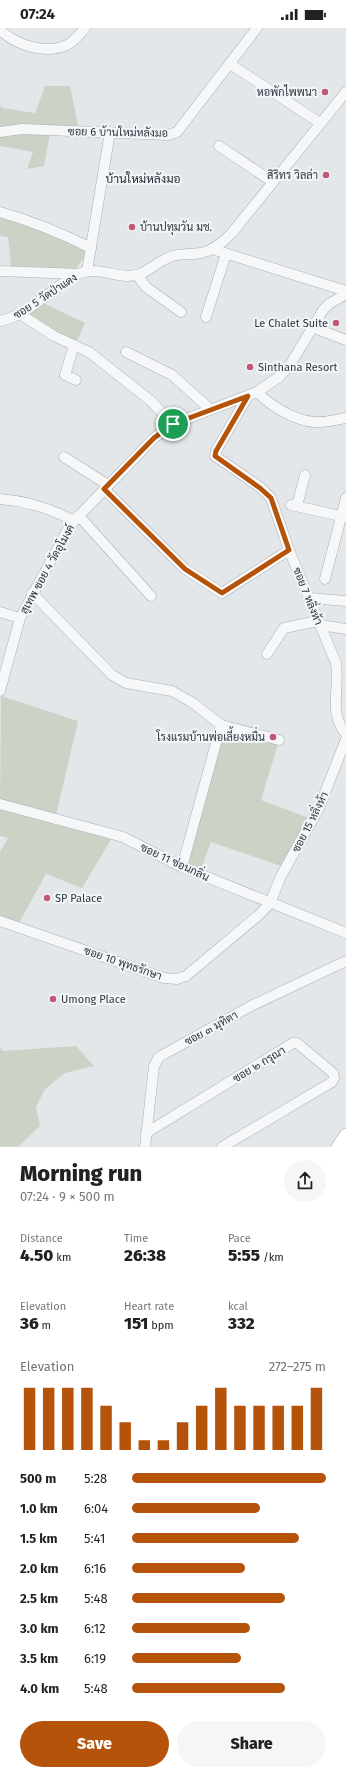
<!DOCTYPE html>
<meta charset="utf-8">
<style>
:root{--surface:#fff;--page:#f6f6f6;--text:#222;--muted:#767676;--accent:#b45309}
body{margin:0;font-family:"Fira Sans",Sarabun,sans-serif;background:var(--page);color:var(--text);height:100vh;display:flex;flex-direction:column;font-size:15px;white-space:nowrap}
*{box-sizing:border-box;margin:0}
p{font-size:13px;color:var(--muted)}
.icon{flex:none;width:22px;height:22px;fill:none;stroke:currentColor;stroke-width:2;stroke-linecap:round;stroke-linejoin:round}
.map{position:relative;height:1119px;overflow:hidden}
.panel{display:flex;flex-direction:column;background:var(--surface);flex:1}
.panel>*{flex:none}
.pin{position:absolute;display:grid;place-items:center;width:34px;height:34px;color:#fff;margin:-17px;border:2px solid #fff;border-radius:50%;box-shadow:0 1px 4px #0007}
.round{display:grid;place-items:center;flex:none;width:42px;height:42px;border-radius:21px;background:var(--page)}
.overview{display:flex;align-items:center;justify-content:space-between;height:68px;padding:0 20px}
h1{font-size:22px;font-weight:800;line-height:30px}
.metrics{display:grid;grid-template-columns:repeat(3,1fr);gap:6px;height:68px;padding:4px 20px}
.metrics div{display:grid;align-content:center}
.metrics b{font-size:17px;font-weight:800}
.metrics small{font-size:11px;font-weight:400}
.metrics p{font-size:11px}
.chart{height:112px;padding:8px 20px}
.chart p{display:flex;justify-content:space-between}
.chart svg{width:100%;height:72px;margin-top:4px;stroke:var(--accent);stroke-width:6}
.cta{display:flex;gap:8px;margin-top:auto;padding:8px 20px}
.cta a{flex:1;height:46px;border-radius:24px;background:var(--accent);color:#fff;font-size:16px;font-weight:800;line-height:46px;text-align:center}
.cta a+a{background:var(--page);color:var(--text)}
ul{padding:0 20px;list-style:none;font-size:13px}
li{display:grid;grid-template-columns:64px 48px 1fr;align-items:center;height:30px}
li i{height:10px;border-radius:5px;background:var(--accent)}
.status{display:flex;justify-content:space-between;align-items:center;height:28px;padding:0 20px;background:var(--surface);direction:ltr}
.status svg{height:11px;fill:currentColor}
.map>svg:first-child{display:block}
.green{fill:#cbd3c6}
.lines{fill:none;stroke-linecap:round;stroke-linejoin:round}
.minor-casing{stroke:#a9afb4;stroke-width:11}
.major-casing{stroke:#a4adb5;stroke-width:14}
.minor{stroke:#f6f7f9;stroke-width:10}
.major{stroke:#fff;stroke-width:13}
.route-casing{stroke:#fff;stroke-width:8}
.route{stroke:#b45309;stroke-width:5}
.poi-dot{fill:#c15774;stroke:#f3f6f8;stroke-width:1.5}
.labels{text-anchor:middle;stroke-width:4;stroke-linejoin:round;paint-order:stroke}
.poi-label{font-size:11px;fill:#2d3741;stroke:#f3f6f8;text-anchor:end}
.street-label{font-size:11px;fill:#2d3741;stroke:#f3f6f8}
.neighbourhood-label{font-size:12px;fill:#1f2832;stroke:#f3f6f8}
</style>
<div class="status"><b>07:24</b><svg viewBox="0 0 49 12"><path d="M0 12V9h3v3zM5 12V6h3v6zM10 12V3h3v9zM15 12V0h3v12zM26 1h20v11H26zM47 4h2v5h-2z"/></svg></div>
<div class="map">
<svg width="346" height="1119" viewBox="0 0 346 1119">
<rect width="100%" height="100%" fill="#e4e7ea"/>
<g class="green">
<path d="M 45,58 L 70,58 L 79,102 L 51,101 L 44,138 L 27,141 L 33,124 L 0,118 L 0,77 L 2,80 L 35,85 Z"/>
<path d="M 0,182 L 88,214 L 85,229 L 75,241 L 11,238 L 8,209 L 0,208 Z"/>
<path d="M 41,274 L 85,295 L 76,315 L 26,288 Z"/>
<path d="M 1,668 L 78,693 L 56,787 L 0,773 Z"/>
<path d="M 224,701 L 278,716 L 261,772 L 309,790 L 281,838 L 211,814 L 201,841 L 186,836 Z"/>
<path d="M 0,779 L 112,810 L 82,860 L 46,846 L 19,895 L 0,889 L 0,824 L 8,810 L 0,808 Z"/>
<path d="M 76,1018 L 94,1038 L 65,1045 L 45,1061 L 36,1079 L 40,1098 L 18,1119 L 0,1119 L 0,1019 L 3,1023 Z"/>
</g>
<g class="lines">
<defs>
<g id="minor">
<path d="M 0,2 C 17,17 44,27 67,17 C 75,13 80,6 85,0"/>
<path d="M 230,36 L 320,95"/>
<path d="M 0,104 L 22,101 L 168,107 L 177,104 L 257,0"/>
<path d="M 219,118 L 273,154"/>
<path d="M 0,184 C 32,193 61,205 91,220"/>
<path d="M 212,221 L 346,263"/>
<path d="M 0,243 L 79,246"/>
<path d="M 87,243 L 110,104"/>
<path d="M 137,247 L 146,259 L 181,284"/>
<path d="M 20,286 L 54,308 L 89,324 L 151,373 L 173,396"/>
<path d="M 206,289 L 226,226"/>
<path d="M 0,293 C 31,286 51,260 78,246 C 94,238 113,248 129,248 C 146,248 155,234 170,229 C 180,225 191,227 201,225 C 213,223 223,214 231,206 L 346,64"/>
<path d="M 312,299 L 346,312"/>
<path d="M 74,317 L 65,347 L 76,352"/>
<path d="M 126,324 L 172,347 L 210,381"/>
<path d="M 257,364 C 271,378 295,393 315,394 C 326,395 336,392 346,390"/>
<path d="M 248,368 L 216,423 L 215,428 L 260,459 L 271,470 L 289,522 L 336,635 C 340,660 328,686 346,706"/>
<path d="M 64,429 L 108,457"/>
<path d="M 104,461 L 185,541 L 222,565 L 289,522"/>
<path d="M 0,471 C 25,473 52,481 74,493"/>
<path d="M 291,477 L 346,489"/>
<path d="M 297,478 L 305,447"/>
<path d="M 79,488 L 151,568"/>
<path d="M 325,551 L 346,470"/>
<path d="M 32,565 L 112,647 L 126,655 L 172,663 L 193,675 L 221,697 L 279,712"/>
<path d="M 309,570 L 346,573"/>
<path d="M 0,584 L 20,590"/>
<path d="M 320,597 L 346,601"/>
<path d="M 267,626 L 284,600 L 318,593"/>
<path d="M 0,663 L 20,590 L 68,501 L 74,493 L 154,410 L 173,396 L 257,364 L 279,349 L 290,337 L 323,282 L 329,276 L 346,266"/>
<path d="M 0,776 L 123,809 L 182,839 L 346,905"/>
<path d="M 182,839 L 221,697"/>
<path d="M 0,893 L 164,950 L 177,951 L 186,948 L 260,886 L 270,875 L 281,848 L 319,780 L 346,711"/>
<path d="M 146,1105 L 293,1015 L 297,1015 L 333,1045 L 334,1050 L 332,1054 L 222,1119"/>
<path d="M 145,1119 L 154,1038 L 159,1029 L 251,978 L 346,933"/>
</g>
<path id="major" d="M 338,1119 L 346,1107"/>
</defs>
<use href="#minor" class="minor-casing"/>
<use href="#major" class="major-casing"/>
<use href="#minor" class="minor"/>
<use href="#major" class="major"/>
</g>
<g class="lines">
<defs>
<path id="route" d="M 248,368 L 216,423 L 215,428 L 260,460 L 271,470 L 289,522 L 222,565 L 185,541 L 104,461 L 154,410 L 173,396 Z"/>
</defs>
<use href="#route" class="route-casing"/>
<use href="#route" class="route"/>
</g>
<g class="poi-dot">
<circle cx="325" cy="64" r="4"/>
<circle cx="326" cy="147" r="4"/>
<circle cx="132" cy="199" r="4"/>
<circle cx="336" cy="295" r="4"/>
<circle cx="250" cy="339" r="4"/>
<circle cx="273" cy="709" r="4"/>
<circle cx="47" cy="870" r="4"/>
<circle cx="53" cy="971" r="4"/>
</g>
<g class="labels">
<g class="poi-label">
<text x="317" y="68">หอพักไพพนา</text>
<text x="318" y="151">สิริทร วิลล่า</text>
<text x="140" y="203" text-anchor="start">บ้านปทุมวัน มช.</text>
<text x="328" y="299">Le Chalet Suite</text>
<text x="258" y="343" text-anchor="start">Sinthana Resort</text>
<text x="265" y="713">โรงแรมบ้านพ่อเลี้ยงหมื่น</text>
<text x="55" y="874" text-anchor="start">SP Palace</text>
<text x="61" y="975" text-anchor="start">Umong Place</text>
</g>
<g class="street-label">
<text transform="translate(118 104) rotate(1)" y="4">ซอย 6 บ้านใหม่หลังมอ</text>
<text transform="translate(45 268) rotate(-33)" y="4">ซอย 5 วัดป่าแดง</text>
<text transform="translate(47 541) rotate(-61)" y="4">สุเทพ ซอย 4 วัดอุโมงค์</text>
<text transform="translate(308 568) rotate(68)" y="4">ซอย 7 หลิ่งห้า</text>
<text transform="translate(310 794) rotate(-63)" y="4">ซอย 15 หลิ่งห้า</text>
<text transform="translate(175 834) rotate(25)" y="4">ซอย 11 ซ่อนกลิ่น</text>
<text transform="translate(123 935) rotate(19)" y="4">ซอย 10 พุทธรักษา</text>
<text transform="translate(211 1000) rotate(-29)" y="4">ซอย ๓ มุทิตา</text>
<text transform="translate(259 1036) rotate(-31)" y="4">ซอย ๒ กรุณา</text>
</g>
<g class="neighbourhood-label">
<text x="143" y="155">บ้านใหม่หลังมอ</text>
</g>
</g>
</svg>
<div class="pin" style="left:173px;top:396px;background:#1e9e55"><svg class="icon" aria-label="arrive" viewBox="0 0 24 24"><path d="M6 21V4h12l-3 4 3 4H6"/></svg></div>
</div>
<section class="panel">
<div class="overview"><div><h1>Morning run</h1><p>07:24 · 9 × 500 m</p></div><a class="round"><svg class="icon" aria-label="share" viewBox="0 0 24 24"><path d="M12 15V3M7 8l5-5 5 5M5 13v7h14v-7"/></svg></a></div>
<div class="metrics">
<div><p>Distance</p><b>4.50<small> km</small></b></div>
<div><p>Time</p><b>26:38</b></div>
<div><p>Pace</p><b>5:55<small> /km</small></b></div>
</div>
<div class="metrics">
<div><p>Elevation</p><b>36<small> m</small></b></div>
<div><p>Heart rate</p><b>151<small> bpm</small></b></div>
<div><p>kcal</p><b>332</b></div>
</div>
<div class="chart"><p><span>Elevation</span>272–275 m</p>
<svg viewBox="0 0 160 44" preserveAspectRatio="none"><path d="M5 44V6M15 44V6M25 44V6M35 44V6M45 44V17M55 44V27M65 44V38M75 44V38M85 44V27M95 44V17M105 44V6M115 44V17M125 44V17M135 44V17M145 44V17M155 44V6"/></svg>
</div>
<ul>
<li><b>500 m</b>5:28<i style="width:100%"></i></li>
<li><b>1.0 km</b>6:04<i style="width:66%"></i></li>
<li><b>1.5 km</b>5:41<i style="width:86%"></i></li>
<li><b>2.0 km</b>6:16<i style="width:58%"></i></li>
<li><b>2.5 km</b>5:48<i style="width:79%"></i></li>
<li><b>3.0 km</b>6:12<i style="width:61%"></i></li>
<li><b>3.5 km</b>6:19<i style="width:56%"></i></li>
<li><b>4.0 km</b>5:48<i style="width:79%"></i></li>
</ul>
<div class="cta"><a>Save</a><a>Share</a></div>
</section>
